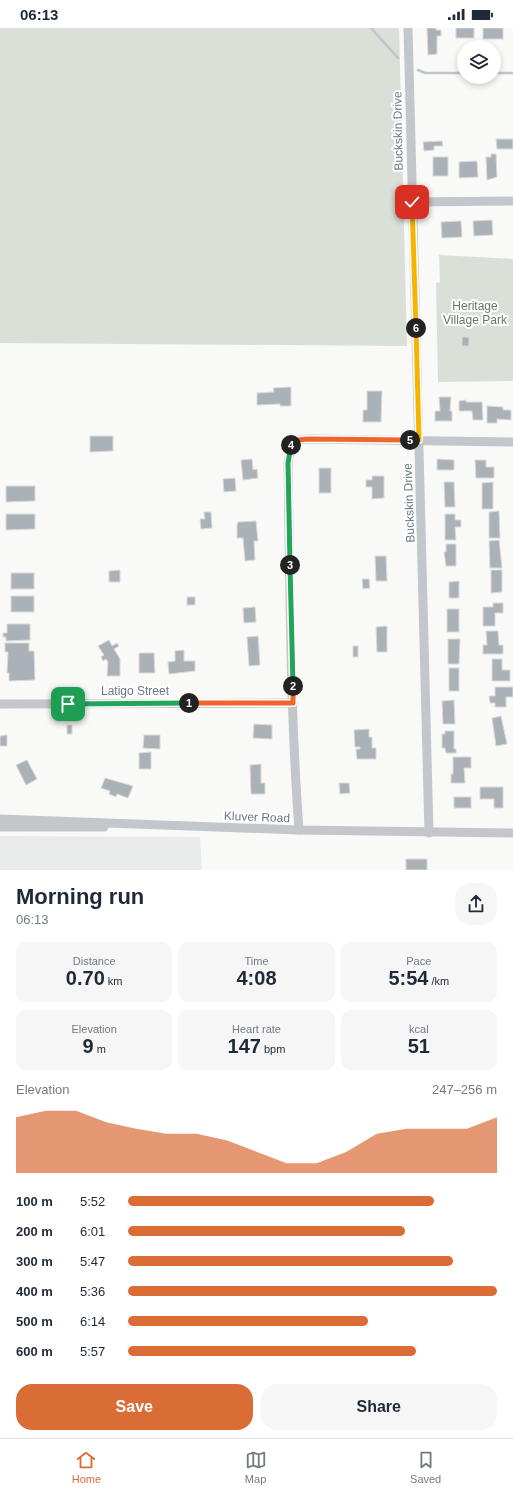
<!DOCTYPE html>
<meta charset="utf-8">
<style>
:root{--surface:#fff;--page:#f6f6f7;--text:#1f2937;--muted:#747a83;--line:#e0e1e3;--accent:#da6c36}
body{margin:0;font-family:Arial,sans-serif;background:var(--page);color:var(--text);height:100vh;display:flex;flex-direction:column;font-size:15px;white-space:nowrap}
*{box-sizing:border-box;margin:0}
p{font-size:13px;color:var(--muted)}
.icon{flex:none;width:22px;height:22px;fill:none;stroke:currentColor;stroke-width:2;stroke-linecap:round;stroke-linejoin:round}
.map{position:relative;height:842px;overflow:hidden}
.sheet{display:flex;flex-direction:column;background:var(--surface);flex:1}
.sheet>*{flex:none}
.tools{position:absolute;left:457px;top:12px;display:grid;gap:8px}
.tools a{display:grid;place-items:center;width:44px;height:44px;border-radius:50%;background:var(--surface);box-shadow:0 2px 6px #0003;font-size:20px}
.pin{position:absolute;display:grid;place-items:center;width:34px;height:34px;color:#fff;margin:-17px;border-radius:8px;box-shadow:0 2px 6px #0006}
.km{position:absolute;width:20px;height:20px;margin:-10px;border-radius:50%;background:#222;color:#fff;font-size:11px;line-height:20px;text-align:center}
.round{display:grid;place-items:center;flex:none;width:42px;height:42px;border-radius:16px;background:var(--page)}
.headline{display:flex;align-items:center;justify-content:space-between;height:68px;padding:0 16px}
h1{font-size:22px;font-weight:600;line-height:30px}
.metrics{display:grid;grid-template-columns:repeat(3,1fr);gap:6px;height:68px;padding:4px 16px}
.metrics div{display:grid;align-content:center;border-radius:10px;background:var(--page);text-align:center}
.metrics b{font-size:20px;font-weight:600}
.metrics small{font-size:11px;font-weight:400}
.metrics p{font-size:11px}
.chart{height:112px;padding:8px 16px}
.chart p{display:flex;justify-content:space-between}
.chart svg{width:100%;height:72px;margin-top:4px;fill:var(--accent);opacity:.7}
.cta{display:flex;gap:8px;margin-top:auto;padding:8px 16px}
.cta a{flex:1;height:46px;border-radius:16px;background:var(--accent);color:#fff;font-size:16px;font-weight:600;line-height:46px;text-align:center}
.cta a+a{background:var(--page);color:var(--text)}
ul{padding:0 16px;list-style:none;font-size:13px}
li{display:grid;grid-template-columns:64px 48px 1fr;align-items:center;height:30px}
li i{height:10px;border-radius:5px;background:var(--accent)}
.status{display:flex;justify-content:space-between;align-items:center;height:28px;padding:0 20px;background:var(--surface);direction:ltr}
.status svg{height:11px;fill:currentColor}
.menu{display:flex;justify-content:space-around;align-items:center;height:56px;border-top:1px solid var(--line);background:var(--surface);font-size:11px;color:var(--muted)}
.menu a{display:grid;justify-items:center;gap:2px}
.menu .current{color:var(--accent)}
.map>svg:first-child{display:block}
.built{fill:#e9ebea}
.green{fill:#dadfd8}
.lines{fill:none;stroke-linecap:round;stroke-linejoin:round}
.stream{stroke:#bdc6cb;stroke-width:2.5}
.building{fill:#aab1b7;stroke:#dadbd9}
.minor{stroke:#c3c6ca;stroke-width:9}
.split-1-casing{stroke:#fff;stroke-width:8}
.split-2-casing{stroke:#fff;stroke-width:8}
.split-3-casing{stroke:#fff;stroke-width:8}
.split-4-casing{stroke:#fff;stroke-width:8}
.split-5-casing{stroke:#fff;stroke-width:8}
.split-6-casing{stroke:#fff;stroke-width:8}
.split-7-casing{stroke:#fff;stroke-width:8}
.split-1{stroke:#22a559;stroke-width:5}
.split-2{stroke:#f0652b;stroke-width:5}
.split-3{stroke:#22a559;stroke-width:5}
.split-4{stroke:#22a559;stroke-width:5}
.split-5{stroke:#f0652b;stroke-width:5}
.split-6{stroke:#f5b400;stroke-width:5}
.split-7{stroke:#f5b400;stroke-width:5}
.labels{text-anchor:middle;stroke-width:4;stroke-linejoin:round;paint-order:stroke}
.street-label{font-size:12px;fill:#6a7786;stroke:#fff}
.park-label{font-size:12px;fill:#667864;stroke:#fff}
</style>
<div class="status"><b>06:13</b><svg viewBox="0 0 49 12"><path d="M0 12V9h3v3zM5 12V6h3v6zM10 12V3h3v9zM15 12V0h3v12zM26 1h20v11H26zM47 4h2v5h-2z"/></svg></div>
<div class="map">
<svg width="513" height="842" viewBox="0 0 513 842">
<rect width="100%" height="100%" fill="#f9f9f7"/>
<path class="built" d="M 0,808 L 200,809 L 202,842 L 0,842 Z"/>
<g class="green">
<path d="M 0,0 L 399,0 L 407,318 L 0,315 Z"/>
<path d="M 439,227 L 513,231 L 513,353 L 438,354 L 436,255 L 440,254 Z"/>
</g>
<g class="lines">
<g class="stream">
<path d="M 371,0 L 398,30"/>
<path d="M 418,42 L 425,45 L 464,45"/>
<path d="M 494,45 L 513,45"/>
</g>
</g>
<g class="building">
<path d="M 427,0 L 436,0 L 436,2 L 441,2 L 441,8 L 437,8 L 437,26 L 428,27 Z"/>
<rect x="456" y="0" width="18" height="10"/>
<rect x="483" y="0" width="20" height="11"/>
<path d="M 496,111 L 513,111 L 513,121 L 497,121 Z"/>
<path d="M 442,113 L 443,118 L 434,118 L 434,122 L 424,123 L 423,114 Z"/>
<path d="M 491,126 L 496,126 L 497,149 L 487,152 L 486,129 L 491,129 Z"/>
<rect x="433" y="129" width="15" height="19"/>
<path d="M 477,133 L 478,149 L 459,150 L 459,134 Z"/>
<path d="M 492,192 L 493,207 L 474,208 L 473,193 Z"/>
<path d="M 461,193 L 462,209 L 442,210 L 441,194 Z"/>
<rect x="462" y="309" width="7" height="9"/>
<path d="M 291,359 L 291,378 L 280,378 L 280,376 L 257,377 L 257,365 L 274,364 L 273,360 Z"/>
<path d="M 367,363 L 382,363 L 381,394 L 363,394 L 363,382 L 367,382 Z"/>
<path d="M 439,369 L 451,369 L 450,383 L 452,383 L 452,393 L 435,393 L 435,383 L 440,383 Z"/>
<path d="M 466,372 L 466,374 L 482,374 L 483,392 L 473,392 L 472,383 L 459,383 L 459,373 Z"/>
<path d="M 487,378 L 503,379 L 503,382 L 511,382 L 511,392 L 497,391 L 497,395 L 487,395 Z"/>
<path d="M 90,408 L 113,408 L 113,423 L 90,424 Z"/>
<path d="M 252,431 L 253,442 L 257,441 L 258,450 L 243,452 L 241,432 Z"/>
<path d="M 437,431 L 454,432 L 454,442 L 437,442 Z"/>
<path d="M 475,432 L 486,432 L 486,439 L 494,439 L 494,450 L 476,450 Z"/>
<rect x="319" y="440" width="12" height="25"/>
<path d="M 372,448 L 384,448 L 384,470 L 372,471 L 372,459 L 366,459 L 366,452 L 372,452 Z"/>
<path d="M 235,450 L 236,463 L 224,464 L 223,451 Z"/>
<path d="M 444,454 L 454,454 L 455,479 L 445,479 Z"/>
<path d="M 493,454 L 493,481 L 482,481 L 482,455 Z"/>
<path d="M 6,458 L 35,458 L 35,473 L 6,474 Z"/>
<path d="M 499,483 L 500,510 L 489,510 L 489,484 Z"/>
<path d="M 204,484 L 211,484 L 212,500 L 201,501 L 200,491 L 205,491 Z"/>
<path d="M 6,486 L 35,486 L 35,501 L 6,502 Z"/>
<path d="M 445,486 L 455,486 L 455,492 L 461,492 L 461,499 L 455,499 L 456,512 L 445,512 Z"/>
<path d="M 256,493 L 258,513 L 254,513 L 255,532 L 245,533 L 243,510 L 237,510 L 237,497 L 238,494 Z"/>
<path d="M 499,512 L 502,540 L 490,540 L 489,513 Z"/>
<path d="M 446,516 L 456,516 L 456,538 L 446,538 L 444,524 L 446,524 Z"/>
<path d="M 375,528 L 386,528 L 387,553 L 376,553 Z"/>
<path d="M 120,542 L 120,554 L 109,554 L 109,543 Z"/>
<path d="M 491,542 L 502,542 L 502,564 L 491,565 Z"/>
<rect x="11" y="545" width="23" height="16"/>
<path d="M 362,551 L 369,551 L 370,560 L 363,561 Z"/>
<path d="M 459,553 L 459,570 L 449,570 L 449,554 Z"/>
<rect x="11" y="568" width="23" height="16"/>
<rect x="187" y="569" width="8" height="8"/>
<path d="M 493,575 L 503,575 L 503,585 L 495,585 L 495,598 L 483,598 L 483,579 L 493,579 Z"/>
<path d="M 255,579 L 256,594 L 244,595 L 243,580 Z"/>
<rect x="447" y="581" width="12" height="23"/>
<path d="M 7,596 L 30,596 L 30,612 L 6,613 L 6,609 L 3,609 L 3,605 L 7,605 Z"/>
<path d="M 387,598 L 387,624 L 377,624 L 376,599 Z"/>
<path d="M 486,603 L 498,603 L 499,617 L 503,617 L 503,626 L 483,626 L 483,617 L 487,617 Z"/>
<path d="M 258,608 L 260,637 L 249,638 L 247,609 Z"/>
<path d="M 448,611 L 460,611 L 459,636 L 448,636 Z"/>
<path d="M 109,612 L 112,618 L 117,615 L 119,618 L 114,621 L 120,631 L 120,648 L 107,648 L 108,634 L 106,631 L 103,633 L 101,629 L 104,627 L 98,618 Z"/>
<path d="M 5,615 L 29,615 L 29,623 L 34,623 L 35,652 L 9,653 L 9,645 L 7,645 L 8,624 L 5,624 Z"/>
<rect x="353" y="618" width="5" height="11"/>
<path d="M 184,622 L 184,633 L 195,633 L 195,643 L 169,646 L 168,634 L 175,633 L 175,623 Z"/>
<path d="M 139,625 L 154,625 L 155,645 L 139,645 Z"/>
<path d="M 492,631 L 502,631 L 502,642 L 510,642 L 510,653 L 492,653 Z"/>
<rect x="449" y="640" width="10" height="23"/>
<path d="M 495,659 L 513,659 L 513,669 L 506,669 L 506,679 L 495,679 L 495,675 L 490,675 L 489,668 L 495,668 Z"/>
<path d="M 454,672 L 455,696 L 443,696 L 442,673 Z"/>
<path d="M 501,688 L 507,716 L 496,718 L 492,690 Z"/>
<path d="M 254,696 L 272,697 L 272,711 L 253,710 Z"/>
<rect x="67" y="697" width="5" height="9"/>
<path d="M 369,701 L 369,709 L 372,709 L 372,720 L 376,720 L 376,731 L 357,731 L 356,721 L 360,721 L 360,719 L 355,719 L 354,702 Z"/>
<path d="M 445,703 L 454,703 L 454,721 L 456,721 L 456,725 L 446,725 L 445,720 L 442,720 L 442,706 L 445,706 Z"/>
<path d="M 7,707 L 7,718 L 0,718 L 0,708 Z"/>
<path d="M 144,707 L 160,707 L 160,721 L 143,720 Z"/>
<path d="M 151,724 L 151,741 L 139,741 L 139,725 Z"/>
<path d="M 453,729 L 471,729 L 471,740 L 464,740 L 465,755 L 451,755 L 451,746 L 453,746 Z"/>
<path d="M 27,732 L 37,751 L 26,757 L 16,737 Z"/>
<path d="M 261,736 L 261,755 L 265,755 L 265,766 L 251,766 L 250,737 Z"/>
<path d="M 105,750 L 133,758 L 128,770 L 117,766 L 116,769 L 109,766 L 110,763 L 101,760 Z"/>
<path d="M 339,755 L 349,755 L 350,765 L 340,766 Z"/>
<path d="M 480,759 L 503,759 L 503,780 L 494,780 L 494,771 L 480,771 Z"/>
<rect x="454" y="769" width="17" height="11"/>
<rect x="406" y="831" width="21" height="11"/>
</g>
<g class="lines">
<g class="minor">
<path d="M 408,0 L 429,805"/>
<path d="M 412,174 L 513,173"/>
<path d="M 0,676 L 293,675"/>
<path d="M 0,791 L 299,802 L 513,805"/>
<path d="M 0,799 L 104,799"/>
<path d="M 299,802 C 290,680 290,557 288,435 L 291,417 L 298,412 L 308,411 L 513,414"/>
</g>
</g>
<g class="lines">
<defs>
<path id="split-1" d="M 68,676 L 189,675"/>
<path id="split-2" d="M 189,675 L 293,675 L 293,658"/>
<path id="split-3" d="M 290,537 L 293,658"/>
<path id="split-4" d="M 290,537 L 288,435 L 291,417"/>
<path id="split-5" d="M 291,417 L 298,412 L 308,411 L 410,412"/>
<path id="split-6" d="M 410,412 L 419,412 L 416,300"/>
<path id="split-7" d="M 412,174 L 416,300"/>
</defs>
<use href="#split-1" class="split-1-casing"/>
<use href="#split-2" class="split-2-casing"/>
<use href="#split-3" class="split-3-casing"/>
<use href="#split-4" class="split-4-casing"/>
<use href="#split-5" class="split-5-casing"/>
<use href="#split-6" class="split-6-casing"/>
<use href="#split-7" class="split-7-casing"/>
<use href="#split-1" class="split-1"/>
<use href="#split-2" class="split-2"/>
<use href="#split-3" class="split-3"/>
<use href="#split-4" class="split-4"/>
<use href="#split-5" class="split-5"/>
<use href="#split-6" class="split-6"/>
<use href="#split-7" class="split-7"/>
</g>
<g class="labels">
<g class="street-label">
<text transform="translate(398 103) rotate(-91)" y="4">Buckskin Drive</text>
<text transform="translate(409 475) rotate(-92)" y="4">Buckskin Drive</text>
<text x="135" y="667">Latigo Street</text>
<text transform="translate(257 789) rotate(2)" y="4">Kluver Road</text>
</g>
<g class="park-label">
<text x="475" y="282">Heritage<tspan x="475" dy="14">Village Park</tspan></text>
</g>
</g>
</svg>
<div class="tools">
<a><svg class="icon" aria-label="layers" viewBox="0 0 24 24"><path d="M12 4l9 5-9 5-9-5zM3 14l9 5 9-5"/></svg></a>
</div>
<div class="pin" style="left:68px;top:676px;background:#1e9e55"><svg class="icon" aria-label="arrive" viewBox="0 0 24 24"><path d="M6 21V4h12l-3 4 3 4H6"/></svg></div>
<div class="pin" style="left:412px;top:174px;background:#d93025"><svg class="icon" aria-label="check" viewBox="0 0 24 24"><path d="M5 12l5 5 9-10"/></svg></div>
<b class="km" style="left:189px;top:675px">1</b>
<b class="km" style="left:293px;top:658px">2</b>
<b class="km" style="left:290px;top:537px">3</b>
<b class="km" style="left:291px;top:417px">4</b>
<b class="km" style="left:410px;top:412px">5</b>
<b class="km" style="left:416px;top:300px">6</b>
</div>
<section class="sheet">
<div class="headline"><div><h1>Morning run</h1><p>06:13</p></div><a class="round"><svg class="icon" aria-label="share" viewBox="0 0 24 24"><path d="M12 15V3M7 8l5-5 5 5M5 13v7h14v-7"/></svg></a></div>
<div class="metrics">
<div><p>Distance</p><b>0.70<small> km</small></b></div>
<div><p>Time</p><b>4:08</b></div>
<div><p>Pace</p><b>5:54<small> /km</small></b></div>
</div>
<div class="metrics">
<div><p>Elevation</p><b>9<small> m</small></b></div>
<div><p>Heart rate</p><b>147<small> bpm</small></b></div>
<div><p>kcal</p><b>51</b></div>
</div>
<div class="chart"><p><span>Elevation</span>247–256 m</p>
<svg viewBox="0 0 160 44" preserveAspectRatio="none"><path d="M0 44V10L10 6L20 6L30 13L40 17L50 20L60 20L70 24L80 31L90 38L100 38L110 31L120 20L130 17L140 17L150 17L160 10V44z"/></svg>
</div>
<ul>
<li><b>100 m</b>5:52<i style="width:83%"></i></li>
<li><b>200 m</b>6:01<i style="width:75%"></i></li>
<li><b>300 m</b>5:47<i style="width:88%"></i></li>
<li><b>400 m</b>5:36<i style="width:100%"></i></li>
<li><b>500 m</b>6:14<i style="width:65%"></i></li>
<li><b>600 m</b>5:57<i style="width:78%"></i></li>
</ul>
<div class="cta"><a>Save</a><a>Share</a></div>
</section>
<nav class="menu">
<a class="current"><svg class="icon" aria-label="home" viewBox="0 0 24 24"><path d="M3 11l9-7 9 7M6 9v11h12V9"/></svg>Home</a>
<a><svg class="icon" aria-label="map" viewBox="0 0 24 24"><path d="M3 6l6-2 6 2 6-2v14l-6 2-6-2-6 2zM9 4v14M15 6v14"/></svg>Map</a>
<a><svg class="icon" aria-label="saved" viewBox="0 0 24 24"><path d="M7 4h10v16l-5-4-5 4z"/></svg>Saved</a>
</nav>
